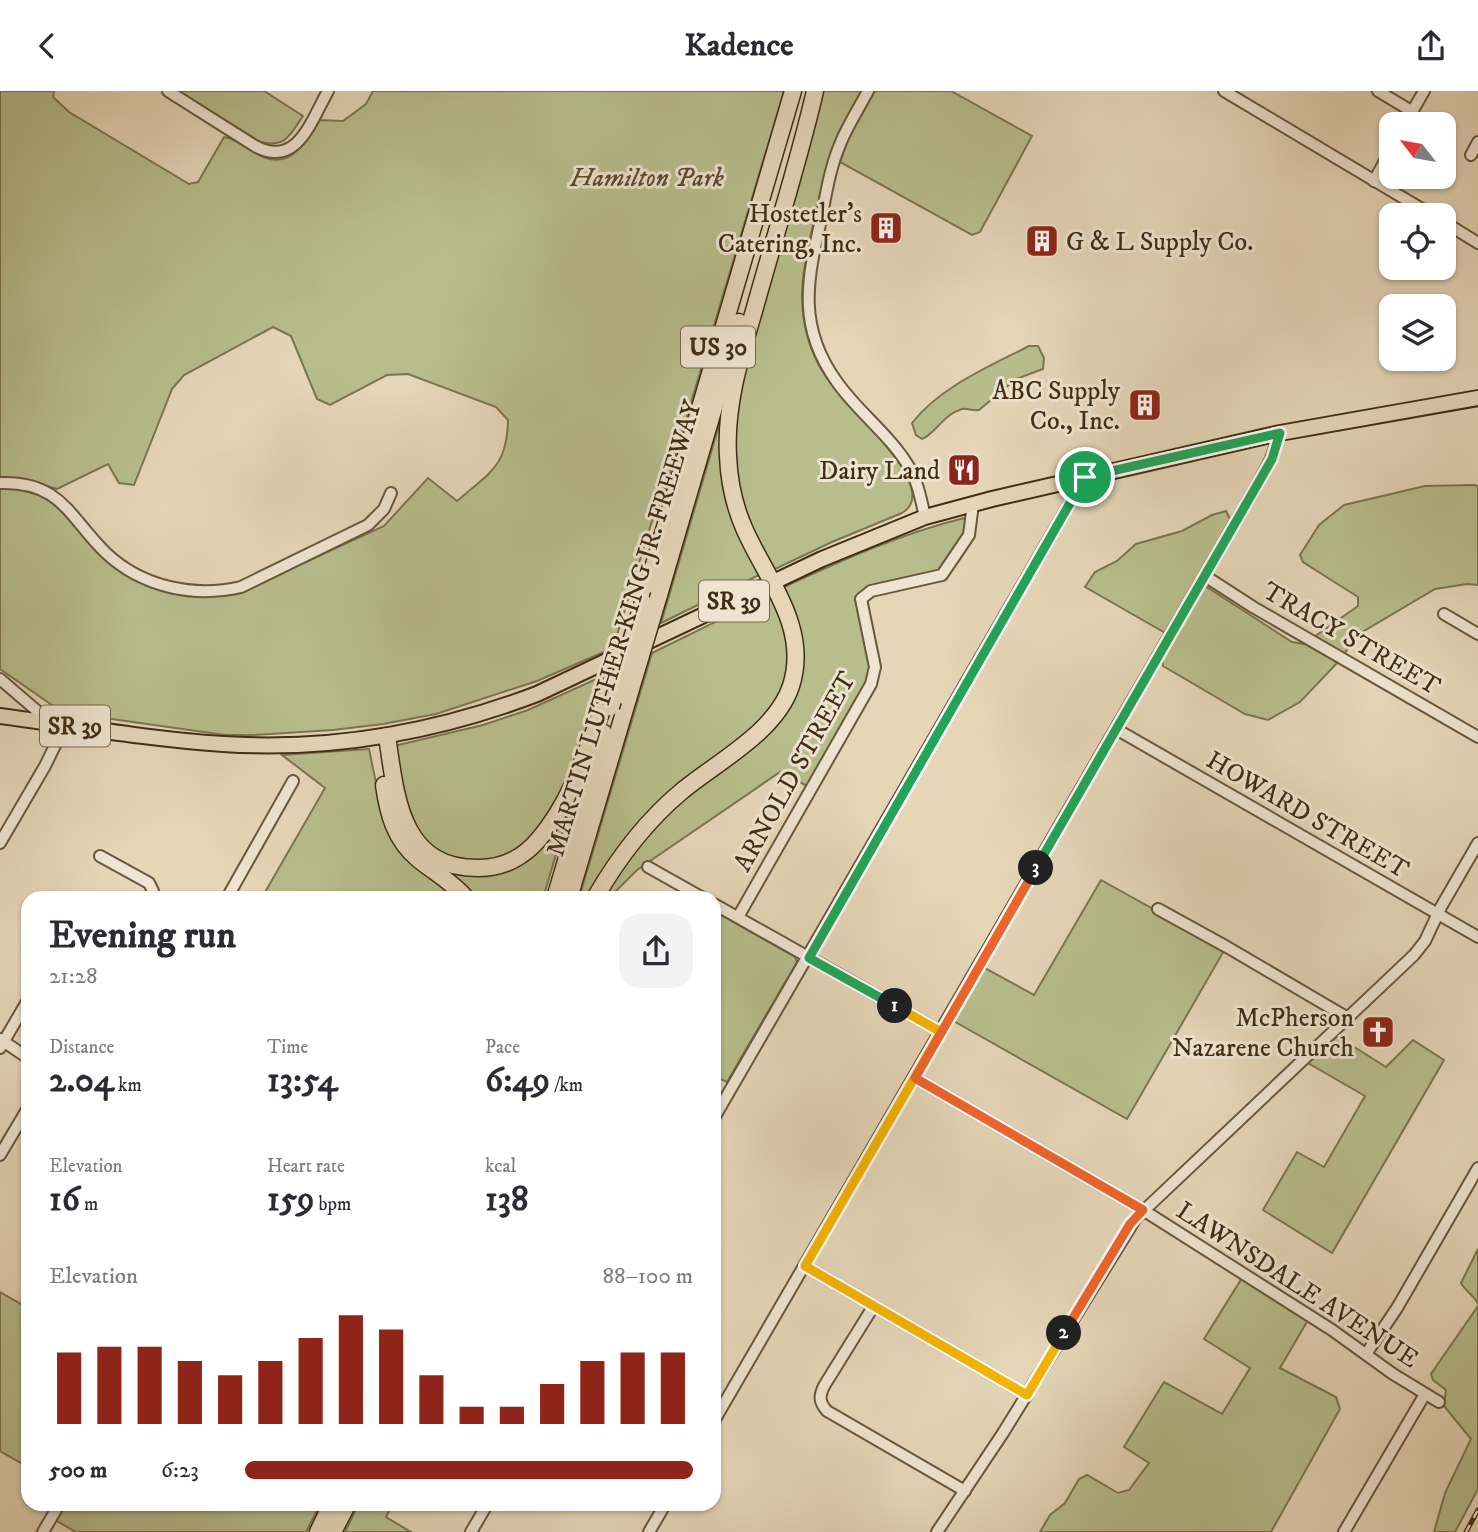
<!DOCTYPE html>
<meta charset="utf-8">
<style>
:root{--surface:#fff;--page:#f2f2f3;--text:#2b2b33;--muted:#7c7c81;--accent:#8f2418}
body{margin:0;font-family:"IM FELL DW Pica",serif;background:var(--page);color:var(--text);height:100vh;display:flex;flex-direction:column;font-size:26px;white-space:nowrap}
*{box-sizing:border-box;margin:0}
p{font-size:23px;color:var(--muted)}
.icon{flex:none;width:38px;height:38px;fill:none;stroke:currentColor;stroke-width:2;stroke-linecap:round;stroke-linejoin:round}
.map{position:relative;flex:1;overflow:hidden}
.drawer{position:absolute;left:21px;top:800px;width:700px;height:620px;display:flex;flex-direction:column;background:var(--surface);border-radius:21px;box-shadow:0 2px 5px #0004}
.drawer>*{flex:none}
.needle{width:46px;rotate:301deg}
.buttons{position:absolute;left:1379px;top:21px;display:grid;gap:14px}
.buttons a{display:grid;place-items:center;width:77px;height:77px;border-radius:14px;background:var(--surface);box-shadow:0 2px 5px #0004;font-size:35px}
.pin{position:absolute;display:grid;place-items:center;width:60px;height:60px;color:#fff;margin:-30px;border:4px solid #fff;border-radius:50%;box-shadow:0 2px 7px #0007}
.km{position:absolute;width:35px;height:35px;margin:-18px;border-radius:50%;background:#222;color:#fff;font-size:19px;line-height:35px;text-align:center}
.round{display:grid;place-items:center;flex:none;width:74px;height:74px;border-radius:21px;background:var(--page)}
.headline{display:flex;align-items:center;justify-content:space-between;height:119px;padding:0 28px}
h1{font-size:38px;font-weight:700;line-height:52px}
.figures{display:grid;grid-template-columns:repeat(3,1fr);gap:10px;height:119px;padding:7px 28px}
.figures div{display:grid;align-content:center}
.figures b{font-size:35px;font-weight:700}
.figures small{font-size:19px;font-weight:400}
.figures p{font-size:19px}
.chart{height:196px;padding:14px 28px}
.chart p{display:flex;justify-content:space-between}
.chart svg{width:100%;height:126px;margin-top:7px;stroke:var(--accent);stroke-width:6}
ul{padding:0 28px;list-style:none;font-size:23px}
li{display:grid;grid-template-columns:112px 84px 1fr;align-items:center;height:52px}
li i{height:18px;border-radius:9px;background:var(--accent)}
header{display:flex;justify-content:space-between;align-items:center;height:91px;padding:0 28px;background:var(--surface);font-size:32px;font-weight:700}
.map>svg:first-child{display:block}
.green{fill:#b8bd8d;stroke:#7c7551;stroke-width:2}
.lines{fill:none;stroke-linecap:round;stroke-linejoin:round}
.minor-casing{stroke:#69573e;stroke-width:14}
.major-casing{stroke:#402d15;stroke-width:18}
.highway-casing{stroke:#402d15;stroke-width:19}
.minor{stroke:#eee4d1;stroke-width:10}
.major{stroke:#e5d6b8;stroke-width:14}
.highway{stroke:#e5d6b8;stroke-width:16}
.rail-casing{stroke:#402d15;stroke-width:5}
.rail{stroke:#eee4d1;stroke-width:2.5;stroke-dasharray:8;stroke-linecap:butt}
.highway-bridge-casing{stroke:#402d15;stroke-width:19;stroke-linecap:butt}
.highway-bridge{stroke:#e5d6b8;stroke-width:16}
.split-1-casing{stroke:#fff;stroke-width:14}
.split-2-casing{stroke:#fff;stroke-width:14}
.split-3-casing{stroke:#fff;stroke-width:14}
.split-4-casing{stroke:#fff;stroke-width:14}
.split-1{stroke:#22a559;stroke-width:9}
.split-2{stroke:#f5b400;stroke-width:9}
.split-3{stroke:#f0652b;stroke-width:9}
.split-4{stroke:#22a559;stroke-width:9}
.labels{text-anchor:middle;stroke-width:6;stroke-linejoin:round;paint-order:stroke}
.shield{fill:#eee4d1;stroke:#74644d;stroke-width:2}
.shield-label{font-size:24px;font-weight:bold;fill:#402d15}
.park-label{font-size:26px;font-style:italic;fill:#584a2d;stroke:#eee4d1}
.poi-label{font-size:26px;fill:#402d15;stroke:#eee4d1;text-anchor:end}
.street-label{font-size:26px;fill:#402d15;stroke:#eee4d1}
</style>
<header><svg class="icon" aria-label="back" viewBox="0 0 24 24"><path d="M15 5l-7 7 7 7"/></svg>Kadence<svg class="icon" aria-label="share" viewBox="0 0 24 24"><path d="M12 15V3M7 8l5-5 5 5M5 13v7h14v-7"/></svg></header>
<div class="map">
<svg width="1478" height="1441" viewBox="0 0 1478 1441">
<rect width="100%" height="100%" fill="#e5d6b8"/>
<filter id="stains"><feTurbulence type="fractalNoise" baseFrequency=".00286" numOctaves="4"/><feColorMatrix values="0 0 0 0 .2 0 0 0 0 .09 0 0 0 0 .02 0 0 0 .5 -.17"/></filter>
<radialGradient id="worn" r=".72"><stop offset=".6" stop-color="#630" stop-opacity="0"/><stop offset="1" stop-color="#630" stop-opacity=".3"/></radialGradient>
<g class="green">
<path d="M 0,0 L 54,0 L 53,6 L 69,21 L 189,93 L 198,91 L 224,46 C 237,48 247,57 259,64 C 290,80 305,52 319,29 L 343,30 L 366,13 L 373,0 L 784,0 L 664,402 L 651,433 L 613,557 L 537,590 L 436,623 L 383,633 L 333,639 L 253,644 L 225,644 L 62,621 L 0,578 L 0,398 L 15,397 L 44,405 L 154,497 L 245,499 L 384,435 L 428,387 L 457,410 C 490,381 507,376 508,329 L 496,316 L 408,283 L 387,284 L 330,314 L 317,308 L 291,245 L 273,236 L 184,284 L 172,298 L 134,394 L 119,392 L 108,373 L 57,398 L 18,387 L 0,387 Z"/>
<path d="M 177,0 L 264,0 L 303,25 C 290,44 286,57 260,51 Z"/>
<path d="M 821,0 L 863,0 C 852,18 841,37 833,57 C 825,76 822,98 817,118 C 805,168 792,214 814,264 C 821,280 831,294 843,308 C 859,327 941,399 902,422 L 832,451 L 773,479 C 766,467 757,454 751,441 C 733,398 733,355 737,310 Z"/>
<path d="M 875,0 L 951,0 L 1032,45 L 980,141 L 972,144 L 840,71 L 850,44 Z"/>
<path d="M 1029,255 L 1038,255 L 1044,267 L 1043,278 L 1016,288 L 979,319 C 972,320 968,317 962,318 C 944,323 935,343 922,348 L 916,344 L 912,332 C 940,296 990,275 1029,255 Z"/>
<path d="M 720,331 L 724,332 L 742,446 L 759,484 L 661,532 Z"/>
<path d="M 1474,394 L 1478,395 L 1478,494 L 1467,493 L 1435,498 L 1359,543 L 1338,571 L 1300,611 L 1268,629 L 1245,623 L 1163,575 L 1162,568 L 1205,495 L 1292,551 L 1304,553 L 1358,515 L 1358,506 L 1303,471 L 1300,464 L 1319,434 L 1344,414 L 1425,395 Z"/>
<path d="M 1226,420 L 1230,428 L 1167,543 L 1085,496 L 1095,481 L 1117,470 L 1136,453 L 1182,440 L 1212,424 Z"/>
<path d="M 964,427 L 968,437 L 939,483 C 914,487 866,487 856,512 L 870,575 L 867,593 L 809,696 L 780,681 L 637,779 L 609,807 L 601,807 L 614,785 L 664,724 L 781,627 L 797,534 L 784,496 C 843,469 900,443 964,427 Z"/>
<path d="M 770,504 L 780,522 L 790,568 L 782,600 L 765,628 L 674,700 L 590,807 L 579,807 L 652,562 Z"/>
<path d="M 605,584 C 590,633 574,685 545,728 C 541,735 536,744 530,750 C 494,783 435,777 410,733 C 404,722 398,671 394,655 L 483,634 L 528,619 Z"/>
<path d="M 369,658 L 382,721 L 458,807 L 415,805 L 401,807 L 396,801 L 391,803 L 390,807 L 270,807 L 264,803 L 325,697 L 282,664 Z"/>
<path d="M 573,706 L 543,807 L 473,807 L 441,776 L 504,779 Z"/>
<path d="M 1101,789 L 1225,858 L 1127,1028 L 950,928 L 983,876 L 1034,904 Z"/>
<path d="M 714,820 L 795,866 L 797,871 L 727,991 L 714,985 Z"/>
<path d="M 1337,945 L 1386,976 L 1413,949 L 1444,969 L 1332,1162 L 1263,1119 L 1297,1061 L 1324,1076 L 1365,1005 L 1308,972 Z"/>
<path d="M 1478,1158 L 1478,1213 C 1474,1204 1466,1201 1461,1192 Z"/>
<path d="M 1242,1187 L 1308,1229 L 1280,1277 L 1336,1306 L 1340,1318 L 1271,1441 L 1040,1441 L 1050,1424 L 1065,1412 L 1079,1388 L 1087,1384 L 1118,1402 L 1129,1399 L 1149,1372 L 1124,1356 L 1164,1291 L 1222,1323 L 1250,1277 L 1204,1248 Z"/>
<path d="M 0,1201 L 28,1217 L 28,1376 L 0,1360 Z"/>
<path d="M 1478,1215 L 1478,1398 L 1455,1441 L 1434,1441 L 1445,1402 L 1471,1348 L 1444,1315 L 1446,1299 L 1433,1289 L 1431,1283 Z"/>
<path d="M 64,1412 L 321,1412 L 306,1441 L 76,1441 L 55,1429 Z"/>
<path d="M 359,1412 L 393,1412 L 386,1426 L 411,1441 L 345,1441 Z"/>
</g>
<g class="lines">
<defs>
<g id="minor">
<path d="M 168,0 L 255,55 C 297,78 311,30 328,0"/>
<path d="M 868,0 C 859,17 848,34 841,51 C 830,76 826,103 821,129 C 807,189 797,236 837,291 C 858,321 890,344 909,376 C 918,391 921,409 925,426"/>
<path d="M 1224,0 L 1432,124"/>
<path d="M 1378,0 L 1413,21"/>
<path d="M 1405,33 L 1424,0"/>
<path d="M 1471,64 L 1478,51"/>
<path d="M 1374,90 L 1391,59"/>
<path d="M 1444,131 L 1478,152"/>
<path d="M 0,392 C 61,390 69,426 106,462 C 142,496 194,507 241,496 L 368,434 L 384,418 L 391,402"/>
<path d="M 1205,485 L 1253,516 L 1478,646"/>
<path d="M 1444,523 L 1478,543"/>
<path d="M 0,588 L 50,631"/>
<path d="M 1116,638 L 1478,846"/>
<path d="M 0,752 L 45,675 L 65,634"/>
<path d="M 100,765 L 149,792 L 153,800 L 151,807"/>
<path d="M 648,776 L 703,807"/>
<path d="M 227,807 L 293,690"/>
<path d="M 714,813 L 941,941"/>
<path d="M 1158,818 L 1227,856 L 1348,927"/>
<path d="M 738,826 L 871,593 L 875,576 L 861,508 L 871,500 L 942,484 L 969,444 L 973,413"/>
<path d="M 0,948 L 28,967"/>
<path d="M 0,957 L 28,909"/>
<path d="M 915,987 L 1143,1119 L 1332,1239 L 1393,1283 L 1439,1311"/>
<path d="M 714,1027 L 1085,386"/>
<path d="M 0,1064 L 28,1017"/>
<path d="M 805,1175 L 1027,1304"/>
<path d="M 873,1216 L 824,1295 C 819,1305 819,1311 827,1320 L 965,1400"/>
<path d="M 1366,1263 L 1397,1217 L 1478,1077"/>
<path d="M 714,1330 L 1256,396 L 1271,368 L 1280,342"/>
<path d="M 43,1441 L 60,1412"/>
<path d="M 471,1441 L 488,1412"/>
<path d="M 649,1441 L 666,1412"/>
<path d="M 937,1441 L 1003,1342 L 1136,1127 L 1414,864 L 1425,850 L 1441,816 L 1478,752"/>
<path d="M 1344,1441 L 1425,1303"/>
</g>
<path id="major" d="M 0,625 C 74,635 148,648 223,653 C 330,660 437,641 537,603 L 822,468 L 925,426 L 992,408 L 1280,342 L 1478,307"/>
<g id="highway">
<path d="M 659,504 L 739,231"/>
<path d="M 643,511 L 793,0"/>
<path d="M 387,645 C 396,705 400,778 479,777 C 503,777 524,766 539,748 C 570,712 586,663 602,619"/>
<path d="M 384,694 C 388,723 395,749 418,768 C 434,781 452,791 466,807"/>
<path d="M 555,807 L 604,642"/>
<path d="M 569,807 L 628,608"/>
<path d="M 595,807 C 618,767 646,730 682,700 C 717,671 776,641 791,595 C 810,536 766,488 744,437 C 734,414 729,390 728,365 C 725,315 740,267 754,220 C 774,147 798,74 815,0"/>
<path d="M 318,1441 L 332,1412"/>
<path d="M 333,1441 L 348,1412"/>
</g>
</defs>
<use href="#minor" class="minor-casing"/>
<use href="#major" class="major-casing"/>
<use href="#highway" class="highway-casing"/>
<use href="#minor" class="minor"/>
<use href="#major" class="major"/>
<use href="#highway" class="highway"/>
<defs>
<path id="rail" d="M 1466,1441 L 1478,1419"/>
</defs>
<use href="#rail" class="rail-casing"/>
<use href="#rail" class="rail"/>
<defs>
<g id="highway-bridge">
<path d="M 628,608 L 659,504"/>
<path d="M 611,616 L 643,511"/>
</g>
</defs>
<use href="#highway-bridge" class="highway-bridge-casing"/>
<use href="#highway-bridge" class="highway-bridge"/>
</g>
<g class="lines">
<defs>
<path id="split-1" d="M 895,915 L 809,867 L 1085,386"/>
<path id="split-2" d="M 895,915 L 941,941 L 805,1175 L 1027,1304 L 1064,1242"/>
<path id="split-3" d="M 1036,777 L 915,987 L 1143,1119 L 1130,1133 L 1064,1242"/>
<path id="split-4" d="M 1036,777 L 1256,396 L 1272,368 L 1280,342 L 1085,386"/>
</defs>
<use href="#split-1" class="split-1-casing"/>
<use href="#split-2" class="split-2-casing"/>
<use href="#split-3" class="split-3-casing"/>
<use href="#split-4" class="split-4-casing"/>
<use href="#split-1" class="split-1"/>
<use href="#split-2" class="split-2"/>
<use href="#split-3" class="split-3"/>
<use href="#split-4" class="split-4"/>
</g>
<defs>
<symbol id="building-square" viewBox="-11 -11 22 22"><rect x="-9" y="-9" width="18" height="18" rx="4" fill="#8f2418" stroke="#eee4d1"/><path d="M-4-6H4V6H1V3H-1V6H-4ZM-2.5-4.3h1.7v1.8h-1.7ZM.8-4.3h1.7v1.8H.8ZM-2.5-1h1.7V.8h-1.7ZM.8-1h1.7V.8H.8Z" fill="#fff"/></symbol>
<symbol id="restaurant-square" viewBox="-11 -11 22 22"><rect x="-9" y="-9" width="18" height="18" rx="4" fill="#8f2418" stroke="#eee4d1"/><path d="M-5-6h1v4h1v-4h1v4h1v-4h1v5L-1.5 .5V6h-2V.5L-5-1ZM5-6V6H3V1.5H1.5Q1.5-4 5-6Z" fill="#fff"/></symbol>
<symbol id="church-square" viewBox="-11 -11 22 22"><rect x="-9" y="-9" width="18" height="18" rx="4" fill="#8f2418" stroke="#eee4d1"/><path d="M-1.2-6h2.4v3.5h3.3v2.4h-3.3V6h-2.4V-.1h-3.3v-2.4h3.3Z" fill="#fff"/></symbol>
</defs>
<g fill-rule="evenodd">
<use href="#building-square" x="867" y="118" width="38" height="38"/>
<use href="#building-square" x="1023" y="131" width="38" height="38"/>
<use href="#building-square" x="1126" y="295" width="38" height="38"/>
<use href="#restaurant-square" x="945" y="360" width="38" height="38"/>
<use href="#church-square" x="1359" y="922" width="38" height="38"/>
</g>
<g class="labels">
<g class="shield">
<rect x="681" y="235.5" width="74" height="41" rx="5"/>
<rect x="699" y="489.5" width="70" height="41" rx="5"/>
<rect x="40" y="614.5" width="70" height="41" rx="5"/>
</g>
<g class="shield-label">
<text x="718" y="264">US 30</text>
<text x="734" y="518">SR 39</text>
<text x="75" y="643">SR 39</text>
</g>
<g class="park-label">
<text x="647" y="95">Hamilton Park</text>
</g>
<g class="poi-label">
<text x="862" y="131">Hostetler's<tspan x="862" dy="30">Catering, Inc.</tspan></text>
<text x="1066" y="159" text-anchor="start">G &amp; L Supply Co.</text>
<text x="1120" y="308">ABC Supply<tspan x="1120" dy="30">Co., Inc.</tspan></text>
<text x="940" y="388">Dairy Land</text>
<text x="1354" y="935">McPherson<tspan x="1354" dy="30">Nazarene Church</tspan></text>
</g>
<g class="street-label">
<text transform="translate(623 537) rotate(-73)" y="9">MARTIN LUTHER KING JR. FREEWAY</text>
<text transform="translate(1352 547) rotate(30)" y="9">TRACY STREET</text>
<text transform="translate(794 680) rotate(-61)" y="9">ARNOLD STREET</text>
<text transform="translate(1308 723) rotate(30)" y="9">HOWARD STREET</text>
<text transform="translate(1298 1193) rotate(33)" y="9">LAWNSDALE AVENUE</text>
</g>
</g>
<rect width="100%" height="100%" filter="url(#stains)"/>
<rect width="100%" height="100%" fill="url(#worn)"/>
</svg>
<div class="buttons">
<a><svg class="needle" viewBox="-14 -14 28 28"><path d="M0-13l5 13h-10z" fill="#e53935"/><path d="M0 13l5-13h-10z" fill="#7c7c81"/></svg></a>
<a><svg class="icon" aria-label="locate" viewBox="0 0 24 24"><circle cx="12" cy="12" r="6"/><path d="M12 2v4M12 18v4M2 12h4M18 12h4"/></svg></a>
<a><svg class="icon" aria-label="layers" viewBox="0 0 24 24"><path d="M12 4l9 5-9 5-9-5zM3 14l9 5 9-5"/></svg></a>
</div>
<div class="pin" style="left:1085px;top:386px;background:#1e9e55"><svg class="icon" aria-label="arrive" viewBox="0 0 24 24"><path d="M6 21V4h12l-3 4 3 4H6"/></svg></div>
<b class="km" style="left:895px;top:915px">1</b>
<b class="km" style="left:1064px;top:1242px">2</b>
<b class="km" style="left:1036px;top:777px">3</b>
<section class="drawer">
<div class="headline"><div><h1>Evening run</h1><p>21:28</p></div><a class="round"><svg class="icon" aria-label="share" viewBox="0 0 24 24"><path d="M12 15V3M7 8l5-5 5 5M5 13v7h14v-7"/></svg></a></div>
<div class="figures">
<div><p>Distance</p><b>2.04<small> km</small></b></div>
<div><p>Time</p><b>13:54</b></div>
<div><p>Pace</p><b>6:49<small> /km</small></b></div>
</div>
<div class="figures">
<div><p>Elevation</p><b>16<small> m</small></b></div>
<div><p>Heart rate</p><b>159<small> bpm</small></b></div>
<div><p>kcal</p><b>138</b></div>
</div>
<div class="chart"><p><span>Elevation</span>88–100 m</p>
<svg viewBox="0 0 160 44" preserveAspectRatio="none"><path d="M5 44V19M15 44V17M25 44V17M35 44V22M45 44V27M55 44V22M65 44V14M75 44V6M85 44V11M95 44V27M105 44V38M115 44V38M125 44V30M135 44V22M145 44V19M155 44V19"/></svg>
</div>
<ul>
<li><b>500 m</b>6:23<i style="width:100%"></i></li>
</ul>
</section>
</div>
